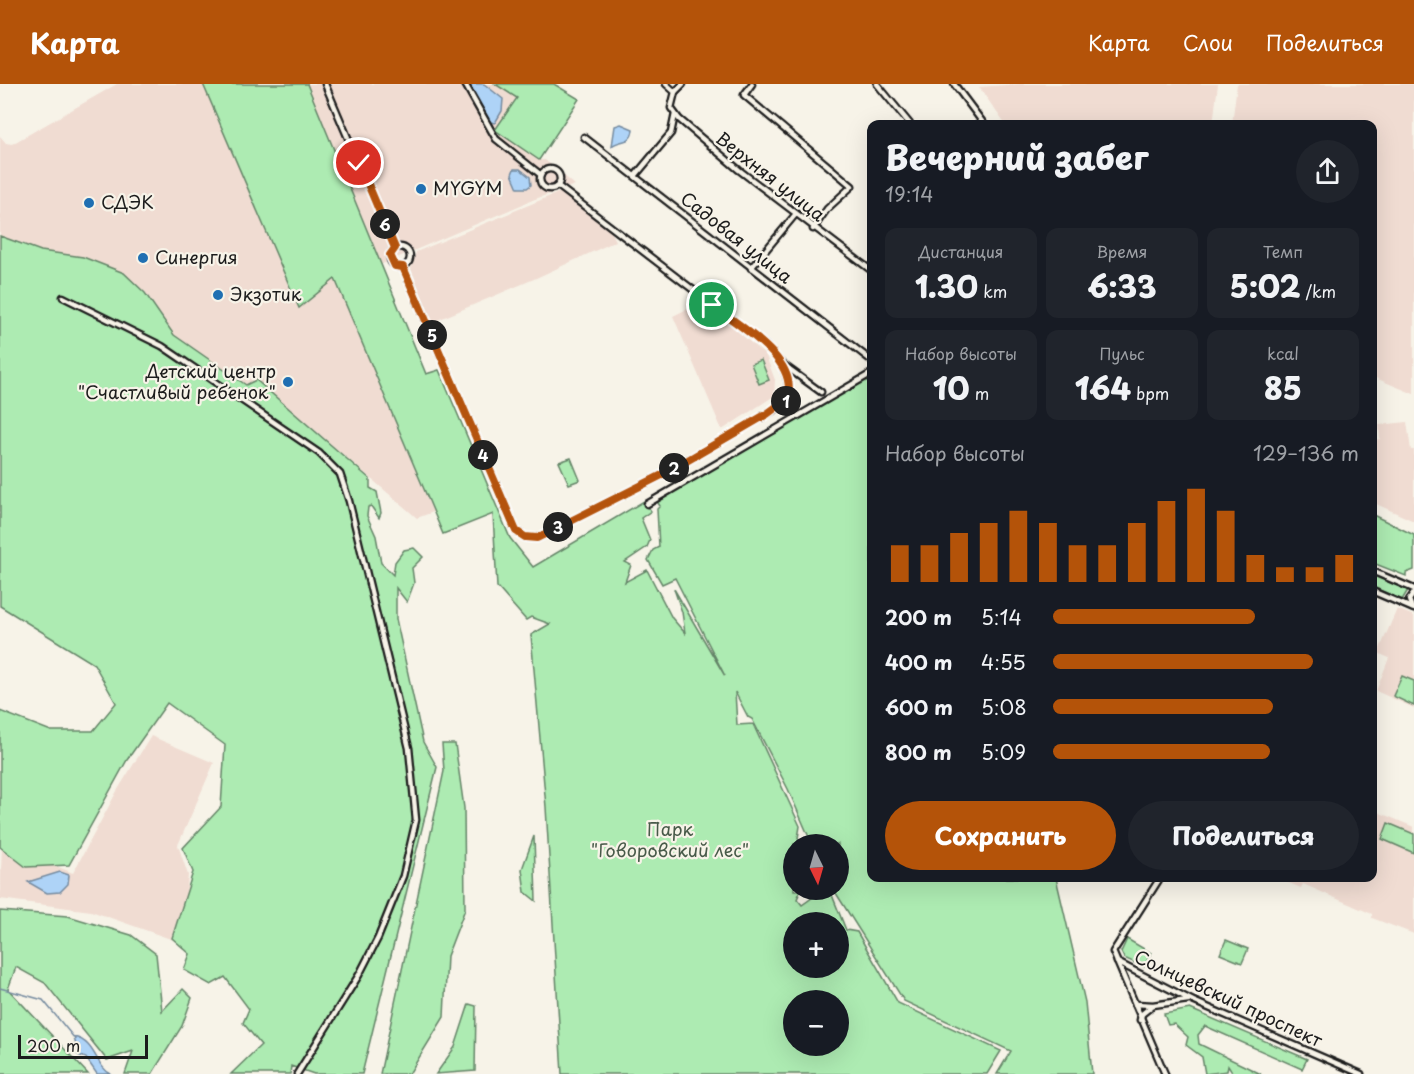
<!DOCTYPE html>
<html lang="ru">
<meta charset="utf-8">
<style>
:root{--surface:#171b24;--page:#20242c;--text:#f1f3f6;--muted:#9ea1a6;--accent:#b45309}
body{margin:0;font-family:"Playpen Sans",sans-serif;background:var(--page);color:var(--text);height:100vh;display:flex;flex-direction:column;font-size:22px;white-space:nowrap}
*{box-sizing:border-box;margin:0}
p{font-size:20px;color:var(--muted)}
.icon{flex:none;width:33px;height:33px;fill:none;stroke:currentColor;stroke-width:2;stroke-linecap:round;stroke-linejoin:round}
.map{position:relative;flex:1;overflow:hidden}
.details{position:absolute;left:867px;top:36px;width:510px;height:762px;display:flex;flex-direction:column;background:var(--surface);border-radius:12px;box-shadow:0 6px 24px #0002}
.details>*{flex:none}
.needle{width:39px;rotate:175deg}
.fabs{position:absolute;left:783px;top:750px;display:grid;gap:12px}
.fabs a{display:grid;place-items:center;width:66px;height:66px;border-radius:50%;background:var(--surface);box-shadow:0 6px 24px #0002;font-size:30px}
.scale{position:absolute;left:18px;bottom:15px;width:130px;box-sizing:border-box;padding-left:6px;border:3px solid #1c1c1c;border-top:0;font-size:16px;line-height:21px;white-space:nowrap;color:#1c1c1c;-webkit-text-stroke:4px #f7f3e8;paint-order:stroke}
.pin{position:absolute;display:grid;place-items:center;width:51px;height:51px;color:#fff;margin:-26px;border:3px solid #fff;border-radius:50%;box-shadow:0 2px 6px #0007}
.km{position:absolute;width:30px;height:30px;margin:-15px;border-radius:50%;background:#222;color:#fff;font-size:16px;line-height:30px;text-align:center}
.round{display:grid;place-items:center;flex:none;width:63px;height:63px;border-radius:32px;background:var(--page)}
.headline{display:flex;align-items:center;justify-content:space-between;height:102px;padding:0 18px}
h1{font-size:33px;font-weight:800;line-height:45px}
.figures{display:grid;grid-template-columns:repeat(3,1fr);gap:9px;height:102px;padding:6px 18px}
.figures div{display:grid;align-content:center;border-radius:12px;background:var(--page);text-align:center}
.figures b{font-size:30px;font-weight:800}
.figures small{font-size:16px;font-weight:400}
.figures p{font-size:16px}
.chart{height:168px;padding:12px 18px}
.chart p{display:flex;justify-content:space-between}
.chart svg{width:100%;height:108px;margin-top:6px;stroke:var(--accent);stroke-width:6}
.cta{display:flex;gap:12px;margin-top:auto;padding:12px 18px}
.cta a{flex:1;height:69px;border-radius:36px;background:var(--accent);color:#fff;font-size:24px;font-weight:800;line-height:69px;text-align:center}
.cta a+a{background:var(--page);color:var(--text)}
ul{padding:0 18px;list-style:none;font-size:20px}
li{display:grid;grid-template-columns:96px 72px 1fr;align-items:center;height:45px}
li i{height:15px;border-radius:8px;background:var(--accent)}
header{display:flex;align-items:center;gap:36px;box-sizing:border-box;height:84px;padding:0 30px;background:var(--accent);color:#fff}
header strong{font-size:28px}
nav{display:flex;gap:33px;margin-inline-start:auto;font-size:21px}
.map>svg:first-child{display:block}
.built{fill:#f0dcd2}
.green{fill:#adebb2;stroke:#648467;stroke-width:1.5;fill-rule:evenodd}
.water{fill:#aed3f7;stroke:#748a9f;stroke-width:1.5}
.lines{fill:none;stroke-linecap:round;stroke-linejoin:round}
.stream{stroke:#748a9f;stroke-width:1.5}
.minor-casing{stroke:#1c1c1c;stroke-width:9}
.minor{stroke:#f7f3e8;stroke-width:4.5}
.route-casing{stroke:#fff;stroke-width:12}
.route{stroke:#b45309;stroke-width:8}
.poi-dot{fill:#1f6fb2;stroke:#f7f3e8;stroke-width:2}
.labels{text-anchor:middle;stroke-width:4.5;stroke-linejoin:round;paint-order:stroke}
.street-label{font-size:18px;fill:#1c1c1c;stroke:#f7f3e8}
.poi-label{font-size:18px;fill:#1c1c1c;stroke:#f7f3e8;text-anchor:start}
.park-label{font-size:18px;fill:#485a49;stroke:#f7f3e8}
</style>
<header>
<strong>Карта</strong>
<nav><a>Карта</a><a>Слои</a><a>Поделиться</a></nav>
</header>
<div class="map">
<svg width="1414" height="990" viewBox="0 0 1414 990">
<rect width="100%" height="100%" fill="#f7f3e8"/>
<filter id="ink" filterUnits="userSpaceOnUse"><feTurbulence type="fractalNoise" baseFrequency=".0167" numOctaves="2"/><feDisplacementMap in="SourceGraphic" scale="12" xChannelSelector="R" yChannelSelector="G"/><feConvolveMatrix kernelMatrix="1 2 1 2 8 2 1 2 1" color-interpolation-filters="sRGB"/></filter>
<g filter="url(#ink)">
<g class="built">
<path d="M 117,0 L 203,0 L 299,223 L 335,195 L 433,428 L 417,434 L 256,296 L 246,301 L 174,251 L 145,208 L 124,189 L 83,173 L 41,167 L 0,152 L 0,52 L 6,59 L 12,60 Z"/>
<path d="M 307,0 L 495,0 L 517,14 L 495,46 L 539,76 L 545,76 L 575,101 L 535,115 L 380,181 Z"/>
<path d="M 1021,0 L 1218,0 L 1213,40 L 1005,40 L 979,3 Z"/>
<path d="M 1237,0 L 1414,0 L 1414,310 L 1373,293 L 1372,40 L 1232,40 Z"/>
<path d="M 560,108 L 610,145 L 616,157 L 534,195 L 433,238 L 411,185 L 416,168 Z"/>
<path d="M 703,217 L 766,272 L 775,296 L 774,312 L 722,346 L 673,232 Z"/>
<path d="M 1407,338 L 1411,366 L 1414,366 L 1414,437 L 1374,419 L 1373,409 L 1373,356 L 1380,355 L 1379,341 Z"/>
<path d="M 1397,525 L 1414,532 L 1414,624 L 1376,607 L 1389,574 L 1378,569 Z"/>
<path d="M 151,652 L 214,679 L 178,761 L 188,791 L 182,859 L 91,827 L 0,815 L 2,760 L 73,789 L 117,707 Z"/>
<path d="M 1373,726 L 1414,743 L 1414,850 L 1372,834 L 1372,830 L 1303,800 L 1301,804 L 1277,794 L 1372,794 Z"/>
</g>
<g class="green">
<path d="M 203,0 L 307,0 L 426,290 L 439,286 L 510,454 L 533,483 L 644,417 L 651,427 L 641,434 L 650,456 L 647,463 L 625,478 L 631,481 L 625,498 L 647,486 L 672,534 L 685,549 L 682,528 L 674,505 L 725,592 L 675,494 L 662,500 L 648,476 L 653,466 L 659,463 L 657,425 L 660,422 L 656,416 L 871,292 L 872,794 L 1056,794 L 1085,918 L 1092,990 L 997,990 L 1011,967 L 904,917 L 834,806 L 838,806 L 838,760 L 812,760 L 788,705 L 752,635 L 748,633 L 735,608 L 737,641 L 753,640 L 800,742 L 798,754 L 807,760 L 794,760 L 794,806 L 801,806 L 797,815 L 802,821 L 823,806 L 830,806 L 846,846 L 857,848 L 898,919 L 1001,967 L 987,990 L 562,990 L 546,723 L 531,551 L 550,540 L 531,533 L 526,536 L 497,503 L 493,430 L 443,450 L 335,195 L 299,224 ZM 794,838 L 838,838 L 838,884 L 794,884 ZM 794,916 L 838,916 L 838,962 L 794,962 Z"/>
<path d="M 495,0 L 554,0 L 579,15 L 539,76 L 495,46 L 517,14 Z"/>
<path d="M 0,152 L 41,167 L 83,173 L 124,189 L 145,209 L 174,251 L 246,301 L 256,296 L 370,395 L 370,404 L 377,408 L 381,429 L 379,434 L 371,422 L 368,423 L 367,432 L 376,452 L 381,479 L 393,491 L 395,478 L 404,466 L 414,464 L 423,473 L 412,484 L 414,499 L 407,518 L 396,504 L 396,535 L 423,658 L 437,683 L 362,990 L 314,990 L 291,982 L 290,990 L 231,990 L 261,961 L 243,939 L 249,925 L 225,893 L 211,901 L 184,886 L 190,870 L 172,854 L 193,788 L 183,764 L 221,723 L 225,661 L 167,619 L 127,676 L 69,781 L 26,783 L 0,763 L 0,627 L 51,647 L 93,647 L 116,619 L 94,580 L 0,522 Z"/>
<path d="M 761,276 L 769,296 L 759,300 L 751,280 Z"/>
<path d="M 571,374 L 580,396 L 569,400 L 559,378 Z"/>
<path d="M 1373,431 L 1414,451 L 1414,486 L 1406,489 L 1406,492 L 1373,479 Z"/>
<path d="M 1373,491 L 1408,506 L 1402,516 L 1373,503 Z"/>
<path d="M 1402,592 L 1414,597 L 1414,622 L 1393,612 Z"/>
<path d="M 442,660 L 455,660 L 464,724 L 465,825 L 447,872 L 444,933 L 409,990 L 380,990 L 444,687 Z"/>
<path d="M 1388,739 L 1414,750 L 1414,769 L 1382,755 Z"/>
<path d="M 534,752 L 536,817 L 525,808 L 522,785 Z"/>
<path d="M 0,827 L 68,832 L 131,851 L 156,870 L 162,927 L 183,905 L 192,914 L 182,942 L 152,990 L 125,990 L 133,967 L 107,976 L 45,899 L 16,883 L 8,905 L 88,990 L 0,990 Z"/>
<path d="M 1127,855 L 1151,869 L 1144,883 L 1124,874 L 1121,868 Z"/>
<path d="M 1226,856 L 1248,865 L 1242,879 L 1220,870 Z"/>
<path d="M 469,920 L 476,922 L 475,987 L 436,990 L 455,963 Z"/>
<path d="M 1190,925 L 1307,975 L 1302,985 L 1205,942 L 1198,951 L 1199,960 L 1261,990 L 1233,990 L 1228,982 L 1227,987 L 1205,990 L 1202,973 L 1186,961 L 1188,953 L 1174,940 L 1168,941 L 1164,930 Z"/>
</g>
<g class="water">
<path d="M 469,0 L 484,0 L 503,15 L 502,27 L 495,39 L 490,38 Z"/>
<path d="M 621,40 L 633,45 C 632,61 620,55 612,62 L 615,42 Z"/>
<path d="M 514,85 L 520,85 L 530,93 L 531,101 L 527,104 L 518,104 L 512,90 Z"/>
<path d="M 60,788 L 69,791 L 68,800 L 60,808 L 47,809 L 28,798 Z"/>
<path d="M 74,953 C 96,958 95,982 111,990 L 97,990 L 86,974 L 78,971 Z"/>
</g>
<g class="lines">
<path class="stream" d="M 0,904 L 43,916 L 75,955"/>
<defs>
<g id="minor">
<path d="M 325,0 L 395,164"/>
<path d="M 465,0 L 496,55 L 541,91"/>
<path d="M 666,0 L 675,8 L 671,24 L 679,35 L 739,86 L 872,187"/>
<path d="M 752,0 L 744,11 L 852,102 L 827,125 L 813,145"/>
<path d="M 877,0 L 910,40"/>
<path d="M 954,0 L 984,40"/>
<path d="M 675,8 L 683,0"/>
<path d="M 584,53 L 872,277"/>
<circle cx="550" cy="95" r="10"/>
<path d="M 635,92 L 671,49 L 675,30"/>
<path d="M 558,102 L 765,261 L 781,279 L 821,308"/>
<circle cx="400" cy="173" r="10"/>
<path d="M 403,183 L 516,447 L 525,453 L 537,454 L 664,390 L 781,322 C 793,308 788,294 781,279"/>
<path d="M 751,184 L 795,131"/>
<path d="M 63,213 L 162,262 L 319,369 L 340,390 L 349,417 L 409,664 L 416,736 L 403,792 L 378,854 L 359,891 L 297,990"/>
<path d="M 647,420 L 872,289"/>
<path d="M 1372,487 L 1414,505"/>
<path d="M 1372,507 L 1414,525"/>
<path d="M 1412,524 L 1409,516 L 1414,509"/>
<path d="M 1160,794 L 1113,868 L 1165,990"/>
<path d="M 1117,878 L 1193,917 L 1361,990"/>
<path d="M 1135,920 L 1153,921 L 1188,916"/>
<path d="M 1140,936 L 1142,930 L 1152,922"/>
</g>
</defs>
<use href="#minor" class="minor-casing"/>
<use href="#minor" class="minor"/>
</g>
</g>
<g class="lines" filter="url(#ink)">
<defs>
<path id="route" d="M 359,79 L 395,164 L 390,171 L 395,182 L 403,183 L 516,447 L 525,453 L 537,454 L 664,390 L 767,330 L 786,316 C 803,278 738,241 712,221"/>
</defs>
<use href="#route" class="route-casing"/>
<use href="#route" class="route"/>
</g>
<g class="poi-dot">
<circle cx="421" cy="105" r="6"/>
<circle cx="89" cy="119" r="6"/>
<circle cx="143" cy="174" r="6"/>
<circle cx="218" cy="211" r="6"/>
<circle cx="288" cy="298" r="6"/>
</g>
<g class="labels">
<g class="street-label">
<text transform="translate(770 93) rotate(38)" y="6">Верхняя улица</text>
<text transform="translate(736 154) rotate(38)" y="6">Садовая улица</text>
<text transform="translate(1228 915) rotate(25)" y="6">Солнцевский проспект</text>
</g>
<g class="poi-label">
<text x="433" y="111">MYGYM</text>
<text x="101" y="125">СДЭК</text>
<text x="155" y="180">Синергия</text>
<text x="230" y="217">Экзотик</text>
<text x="276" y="294" text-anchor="end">Детский центр<tspan x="276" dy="21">"Счастливый ребенок"</tspan></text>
</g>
<g class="park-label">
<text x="670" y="752">Парк<tspan x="670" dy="21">"Говоровский лес"</tspan></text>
</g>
</g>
</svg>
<div class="fabs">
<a><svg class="needle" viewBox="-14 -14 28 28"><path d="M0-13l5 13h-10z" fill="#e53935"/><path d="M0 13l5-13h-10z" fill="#9ea1a6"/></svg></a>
<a>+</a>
<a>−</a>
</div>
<div class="scale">200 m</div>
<div class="pin" style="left:712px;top:221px;background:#1e9e55"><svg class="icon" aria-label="arrive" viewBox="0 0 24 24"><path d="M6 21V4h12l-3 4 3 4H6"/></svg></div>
<div class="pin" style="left:359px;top:79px;background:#d93025"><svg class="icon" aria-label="check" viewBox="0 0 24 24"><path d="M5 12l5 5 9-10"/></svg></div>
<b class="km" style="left:786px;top:317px">1</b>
<b class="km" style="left:674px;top:384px">2</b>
<b class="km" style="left:558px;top:443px">3</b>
<b class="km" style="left:483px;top:371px">4</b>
<b class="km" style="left:432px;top:251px">5</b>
<b class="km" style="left:385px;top:140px">6</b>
<section class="details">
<div class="headline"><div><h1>Вечерний забег</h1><p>19:14</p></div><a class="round"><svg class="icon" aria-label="share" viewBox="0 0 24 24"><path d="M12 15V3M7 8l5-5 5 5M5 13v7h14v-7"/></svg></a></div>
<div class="figures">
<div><p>Дистанция</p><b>1.30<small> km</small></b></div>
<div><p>Время</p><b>6:33</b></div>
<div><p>Темп</p><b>5:02<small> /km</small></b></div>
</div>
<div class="figures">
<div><p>Набор высоты</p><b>10<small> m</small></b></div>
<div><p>Пульс</p><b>164<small> bpm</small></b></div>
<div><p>kcal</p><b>85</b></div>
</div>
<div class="chart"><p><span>Набор высоты</span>129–136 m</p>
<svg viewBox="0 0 160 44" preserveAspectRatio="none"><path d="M5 44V29M15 44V29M25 44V24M35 44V20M45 44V15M55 44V20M65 44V29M75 44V29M85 44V20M95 44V11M105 44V6M115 44V15M125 44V33M135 44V38M145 44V38M155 44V33"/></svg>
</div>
<ul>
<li><b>200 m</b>5:14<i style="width:66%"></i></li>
<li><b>400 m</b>4:55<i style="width:85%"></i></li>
<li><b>600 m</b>5:08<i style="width:72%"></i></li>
<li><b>800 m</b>5:09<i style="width:71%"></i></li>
</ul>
<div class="cta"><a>Сохранить</a><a>Поделиться</a></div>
</section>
</div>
